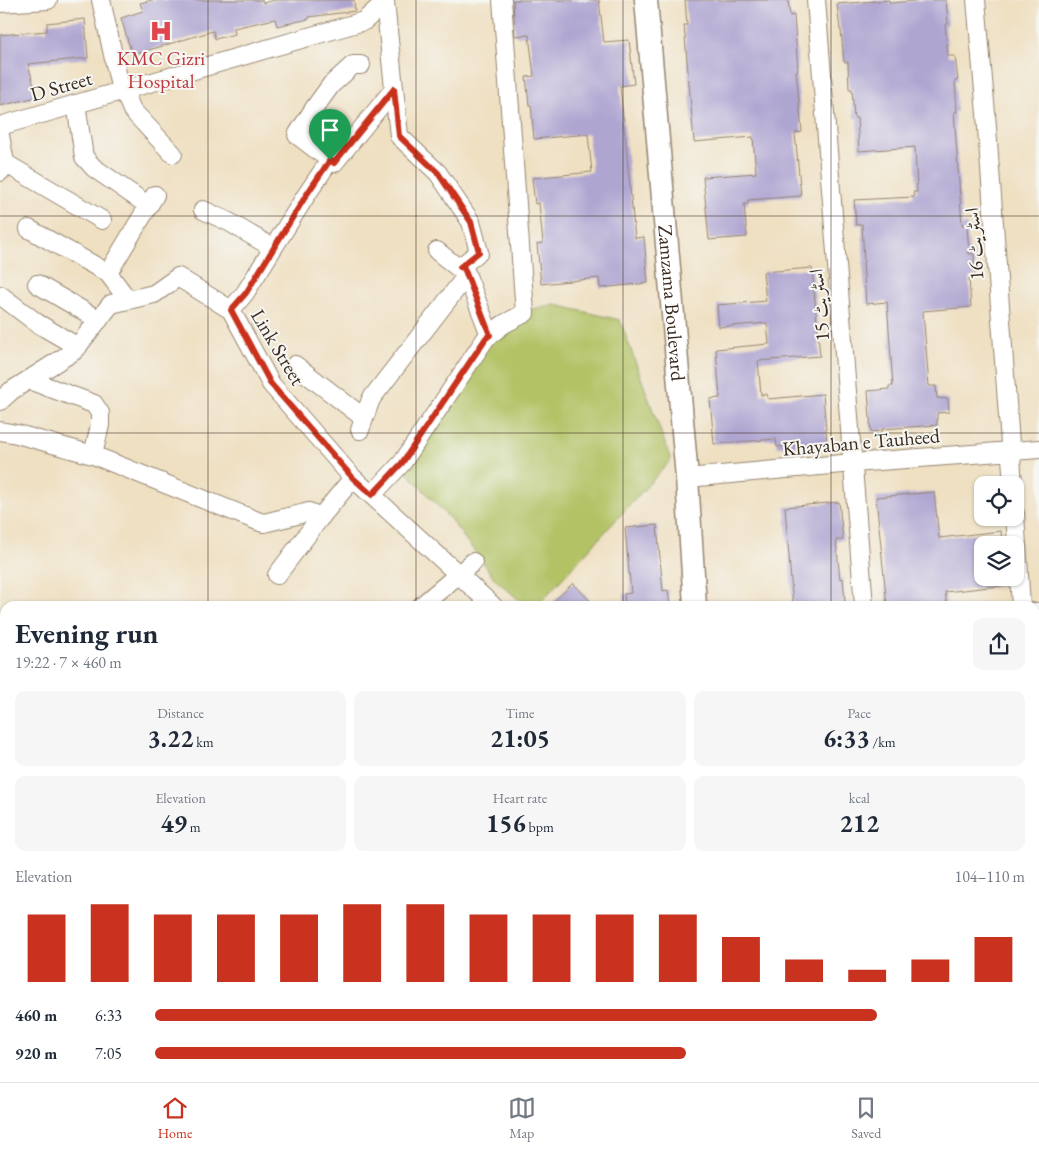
<!DOCTYPE html>
<meta charset="utf-8">
<style>
:root{--surface:#fff;--page:#f6f6f7;--text:#1f2937;--muted:#747a83;--line:#e0e1e3;--accent:#c8321e}
body{margin:0;font-family:"EB Garamond",Amiri,serif;background:var(--page);color:var(--text);height:100vh;display:flex;flex-direction:column;font-size:19px;white-space:nowrap}
*{box-sizing:border-box;margin:0}
p{font-size:16px;color:var(--muted)}
.icon{flex:none;width:28px;height:28px;fill:none;stroke:currentColor;stroke-width:2;stroke-linecap:round;stroke-linejoin:round}
.map{position:relative;flex:1;overflow:hidden}
.panel{position:absolute;left:0px;top:601px;width:1040px;height:481px;display:flex;flex-direction:column;background:var(--surface);border-radius:15px 15px 0 0;box-shadow:0 1px 4px #0004}
.panel>*{flex:none}
.tools{position:absolute;left:974px;top:476px;display:grid;gap:10px}
.tools a{display:grid;place-items:center;width:50px;height:50px;border-radius:10px;background:var(--surface);box-shadow:0 1px 4px #0004;font-size:25px}
.pin{position:absolute;display:grid;place-items:center;width:42px;height:42px;color:#fff;margin:-51px -21px;border-radius:50% 50% 50% 0;rotate:-45deg;box-shadow:0 0 5px #0007}
.pin .icon{rotate:45deg}
.round{display:grid;place-items:center;flex:none;width:52px;height:52px;border-radius:10px;background:var(--page)}
.summary{display:flex;align-items:center;justify-content:space-between;height:85px;padding:0 15px}
h1{font-size:28px;font-weight:700;line-height:38px}
.metrics{display:grid;grid-template-columns:repeat(3,1fr);gap:8px;height:85px;padding:5px 15px}
.metrics div{display:grid;align-content:center;border-radius:10px;background:var(--page);text-align:center}
.metrics b{font-size:25px;font-weight:700}
.metrics small{font-size:14px;font-weight:400}
.metrics p{font-size:14px}
.chart{height:140px;padding:10px 15px}
.chart p{display:flex;justify-content:space-between}
.chart svg{width:100%;height:90px;margin-top:5px;stroke:var(--accent);stroke-width:6}
ul{padding:0 15px;list-style:none;font-size:16px}
li{display:grid;grid-template-columns:80px 60px 1fr;align-items:center;height:38px}
li i{height:12px;border-radius:6px;background:var(--accent)}
.tabs{display:flex;justify-content:space-around;align-items:center;height:70px;border-top:1px solid var(--line);background:var(--surface);font-size:14px;color:var(--muted)}
.tabs a{display:grid;justify-items:center;gap:2px}
.tabs .selected{color:var(--accent)}
.map>svg:first-child{display:block}
.green{fill:#b2c265;stroke:#767642}
.building{fill:#afa5d1}
.lines{fill:none;stroke-linecap:round;stroke-linejoin:round}
.minor-casing{stroke:#958570;stroke-width:20}
.major-casing{stroke:#958570;stroke-width:25}
.minor{stroke:#fff;stroke-width:18}
.major{stroke:#fff;stroke-width:22}
.route-casing{stroke:#fff;stroke-width:10}
.route{stroke:#c8321e;stroke-width:6}
.grid{fill:none;stroke:#3b2a1e;stroke-width:1;stroke-opacity:0.55}
.labels{text-anchor:middle;stroke-width:4;stroke-linejoin:round;paint-order:stroke}
.health-label{font-size:20px;fill:#be3a42;stroke:#f6f6f2}
.street-label{font-size:20px;fill:#3b2a1e;stroke:#f6f6f2}
</style>
<div class="map">
<svg width="1039" height="1082" viewBox="0 0 1039 1082">
<rect width="100%" height="100%" fill="#f6f6f2"/>
<filter id="ink" filterUnits="userSpaceOnUse"><feTurbulence type="fractalNoise" baseFrequency=".02" numOctaves="2"/><feDisplacementMap in="SourceGraphic" scale="10" xChannelSelector="R" yChannelSelector="G"/><feConvolveMatrix kernelMatrix="1 2 1 2 8 2 1 2 1" color-interpolation-filters="sRGB"/></filter>
<filter id="wash" filterUnits="userSpaceOnUse"><feTurbulence type="fractalNoise" baseFrequency=".0096" numOctaves="4" result="noise"/><feDisplacementMap in="SourceGraphic" scale="20" xChannelSelector="R" yChannelSelector="G"/><feGaussianBlur stdDeviation="1.12" result="paint"/><feColorMatrix in="noise" values="0 0 0 0 0 0 0 0 0 0 0 0 0 0 0 0 0 1.4 0 .05"/><feComposite in="paint" operator="in"/></filter>
<g filter="url(#wash)">
<rect width="100%" height="100%" fill="#efe0c2"/>
<g class="green">
<path d="M 556,305 L 620,320 L 671,460 L 537,606 L 526,606 L 495,579 L 451,520 L 400,465 L 486,338 L 533,309 L 545,306 Z"/>
<path d="M 1039,630 L 1039,764 L 1035,765 L 1035,631 Z"/>
</g>
<g id="blocks">
<g class="building">
<path d="M 152,0 L 262,0 L 263,3 L 275,0 L 354,0 L 355,11 L 309,17 L 309,19 L 277,26 L 275,19 L 234,28 L 235,34 L 215,39 L 213,31 L 132,55 L 121,18 L 143,11 L 140,3 Z"/>
<path d="M 513,0 L 599,0 L 604,42 L 629,40 L 634,84 L 620,86 L 635,238 L 644,237 L 648,283 L 600,288 L 599,278 L 541,284 L 537,244 L 543,243 L 539,203 L 535,204 L 532,178 L 592,172 L 588,134 L 534,139 L 531,105 L 529,105 L 526,77 L 534,76 L 529,35 L 515,36 Z"/>
<path d="M 685,0 L 788,0 L 790,16 L 794,15 L 798,71 L 796,71 L 802,132 L 795,133 L 801,196 L 748,200 L 748,204 L 744,204 L 747,237 L 709,240 L 703,177 L 756,173 L 753,137 L 694,142 L 684,25 L 687,25 Z"/>
<path d="M 889,0 L 890,3 L 925,0 L 946,0 L 948,24 L 945,25 L 948,56 L 955,56 L 958,80 L 955,81 L 957,112 L 954,112 L 962,225 L 967,225 L 969,254 L 974,254 L 975,277 L 969,278 L 971,307 L 923,311 L 929,386 L 936,386 L 937,398 L 948,399 L 949,412 L 937,413 L 937,425 L 882,429 L 882,431 L 871,432 L 868,391 L 889,389 L 889,386 L 893,386 L 887,302 L 866,304 L 863,262 L 864,262 L 862,224 L 856,225 L 854,200 L 914,197 L 913,192 L 917,192 L 915,147 L 859,151 L 857,118 L 854,118 L 852,89 L 849,89 L 848,62 L 844,62 L 841,30 L 840,30 L 837,4 Z"/>
<path d="M 85,19 L 88,58 L 28,64 L 37,97 L 0,106 L 0,35 L 47,31 L 47,23 Z"/>
<path d="M 812,268 L 820,356 L 758,361 L 761,395 L 767,394 L 768,399 L 823,394 L 827,443 L 777,447 L 776,439 L 714,444 L 710,399 L 720,398 L 716,349 L 769,344 L 767,323 L 719,327 L 717,305 L 766,301 L 763,272 Z"/>
<path d="M 934,492 L 939,538 L 1001,531 L 1002,545 L 982,545 L 982,578 L 1007,578 L 1008,585 L 945,592 L 947,606 L 887,606 L 876,497 Z"/>
<path d="M 839,502 L 843,540 L 836,540 L 840,579 L 843,578 L 845,602 L 793,606 L 785,507 Z"/>
<path d="M 657,525 L 663,591 L 668,590 L 670,606 L 625,606 L 624,594 L 631,593 L 625,528 Z"/>
<path d="M 573,583 L 595,606 L 549,606 Z"/>
</g>
</g>
</g>
<g filter="url(#ink)">
<use href="#blocks" fill-opacity="0" stroke="#958570" stroke-width="1"/>
<g class="lines">
<defs>
<g id="minor">
<path d="M 101,0 L 121,91 L 127,98 L 132,110 L 173,154"/>
<path d="M 816,0 L 864,606"/>
<path d="M 976,0 L 986,114 L 1013,485"/>
<path d="M 385,2 L 399,136 L 438,173 L 471,222 L 479,252 L 460,267"/>
<path d="M 0,3 L 48,0"/>
<path d="M 361,65 L 353,65 L 331,85 L 315,107 L 297,135 L 334,163 L 394,89"/>
<path d="M 76,104 L 84,157 L 94,168 L 149,206"/>
<path d="M 0,126 L 364,21 L 385,2 L 384,0"/>
<path d="M 0,135 L 5,163 L 4,167 L 0,172"/>
<path d="M 5,163 L 102,220"/>
<path d="M 203,210 L 229,222 L 273,248"/>
<path d="M 29,229 L 108,273 L 128,300"/>
<path d="M 437,251 L 457,267 L 464,268 L 490,335"/>
<path d="M 108,273 L 155,195"/>
<path d="M 37,284 L 99,320"/>
<path d="M 0,295 L 37,323 L 78,347"/>
<path d="M 231,310 L 245,293 L 307,194 L 330,160"/>
<path d="M 295,365 L 364,418"/>
<path d="M 29,380 L 94,404 L 100,413 L 100,425 L 93,455"/>
<path d="M 0,401 L 11,391 L 74,351 L 111,304 L 154,294 L 178,277 L 231,310 L 271,384 L 353,478 L 493,606"/>
<path d="M 360,430 L 371,399 L 467,275"/>
<path d="M 0,431 L 17,434 L 93,455 L 260,522 L 264,523 L 309,512 L 321,517"/>
<path d="M 687,478 L 853,463 L 1039,449"/>
<path d="M 372,495 L 402,463 L 486,338 L 504,324 L 525,313 L 502,0"/>
<path d="M 1015,514 L 1021,606"/>
<path d="M 277,575 L 319,519 L 353,478"/>
<path d="M 421,606 L 473,562"/>
<path d="M 1035,612 L 1039,612"/>
<path d="M 0,700 L 5,694"/>
<path d="M 0,773 L 5,776"/>
<path d="M 1035,787 L 1039,785"/>
<path d="M 0,810 L 5,803"/>
<path d="M 1035,879 L 1039,878"/>
<path d="M 0,966 L 5,964"/>
<path d="M 1035,974 L 1039,973"/>
<path d="M 1035,1055 L 1039,1060"/>
<path d="M 109,1078 L 112,1082"/>
<path d="M 237,1078 L 241,1082"/>
<path d="M 523,1078 L 525,1082"/>
<path d="M 285,1082 L 291,1078"/>
<path d="M 424,1082 L 430,1078"/>
<path d="M 581,1082 L 589,1078"/>
<path d="M 686,1082 L 694,1078"/>
<path d="M 873,1082 L 880,1078"/>
<path d="M 980,1082 L 988,1078"/>
</g>
<g id="major">
<path id="s1" d="M 646,0 L 687,478 L 695,606"/>
<path d="M 778,1078 L 780,1082"/>
</g>
</defs>
<use href="#minor" class="minor-casing"/>
<use href="#major" class="major-casing"/>
<use href="#minor" class="minor"/>
<use href="#major" class="major"/>
</g>
</g>
<g class="lines" filter="url(#ink)">
<defs>
<path id="route" d="M 394,89 L 399,136 L 438,173 L 471,222 L 479,252 L 460,267 L 464,268 L 490,335 L 486,338 L 402,463 L 372,495 L 353,478 L 271,384 L 231,310 L 246,293 L 307,194 L 330,160 L 334,163 Z"/>
</defs>
<use href="#route" class="route-casing"/>
<use href="#route" class="route"/>
</g>
<path class="grid" d="M 208,0 L 208,606M 416,0 L 416,606M 623,0 L 623,606M 831,0 L 831,606M 0,216 L 1039,216M 0,433 L 1039,433M 0,649 L 5,649M 1035,649 L 1039,649M 0,866 L 5,866M 1035,866 L 1039,866M 208,1078 L 208,1082M 416,1078 L 416,1082M 623,1078 L 623,1082M 831,1078 L 831,1082"/>
<defs>
<symbol id="hospital-bare" viewBox="-9 -9 18 18"><path d="M-5-5h3v3.5h4V-5h3V5h-3V1.5h-4V5h-3Z" fill="#e0444e" stroke="#f6f6f2" stroke-width="2.5" paint-order="stroke"/></symbol>
</defs>
<g fill-rule="evenodd">
<use href="#hospital-bare" x="145" y="15" width="32" height="32"/>
</g>
<g class="labels">
<g class="health-label">
<text x="161" y="65">KMC Gizri<tspan x="161" dy="23">Hospital</tspan></text>
</g>
<g class="street-label">
<text transform="translate(61 86) rotate(-16)" y="7">D Street</text>
<text transform="translate(974 244) rotate(-94)" y="7">اسٹریٹ 16</text>
<text dy="7" stroke="none"><textPath href="#s1" startOffset="304">Zamzama Boulevard</textPath></text>
<text transform="translate(819 305) rotate(-95)" y="7">اسٹریٹ 15</text>
<text transform="translate(278 347) rotate(59)" y="7">Link Street</text>
<text transform="translate(861 442) rotate(-5)" y="7">Khayaban e Tauheed</text>
</g>
</g>
</svg>
<div class="tools">
<a><svg class="icon" aria-label="locate" viewBox="0 0 24 24"><circle cx="12" cy="12" r="6"/><path d="M12 2v4M12 18v4M2 12h4M18 12h4"/></svg></a>
<a><svg class="icon" aria-label="layers" viewBox="0 0 24 24"><path d="M12 4l9 5-9 5-9-5zM3 14l9 5 9-5"/></svg></a>
</div>
<div class="pin" style="left:330px;top:160px;background:#1e9e55"><svg class="icon" aria-label="arrive" viewBox="0 0 24 24"><path d="M6 21V4h12l-3 4 3 4H6"/></svg></div>
<section class="panel">
<div class="summary"><div><h1>Evening run</h1><p>19:22 · 7 × 460 m</p></div><a class="round"><svg class="icon" aria-label="share" viewBox="0 0 24 24"><path d="M12 15V3M7 8l5-5 5 5M5 13v7h14v-7"/></svg></a></div>
<div class="metrics">
<div><p>Distance</p><b>3.22<small> km</small></b></div>
<div><p>Time</p><b>21:05</b></div>
<div><p>Pace</p><b>6:33<small> /km</small></b></div>
</div>
<div class="metrics">
<div><p>Elevation</p><b>49<small> m</small></b></div>
<div><p>Heart rate</p><b>156<small> bpm</small></b></div>
<div><p>kcal</p><b>212</b></div>
</div>
<div class="chart"><p><span>Elevation</span>104–110 m</p>
<svg viewBox="0 0 160 44" preserveAspectRatio="none"><path d="M5 44V11M15 44V6M25 44V11M35 44V11M45 44V11M55 44V6M65 44V6M75 44V11M85 44V11M95 44V11M105 44V11M115 44V22M125 44V33M135 44V38M145 44V33M155 44V22"/></svg>
</div>
<ul>
<li><b>460 m</b>6:33<i style="width:83%"></i></li>
<li><b>920 m</b>7:05<i style="width:61%"></i></li>
</ul>
</section>
</div>
<nav class="tabs">
<a class="selected"><svg class="icon" aria-label="home" viewBox="0 0 24 24"><path d="M3 11l9-7 9 7M6 9v11h12V9"/></svg>Home</a>
<a><svg class="icon" aria-label="map" viewBox="0 0 24 24"><path d="M3 6l6-2 6 2 6-2v14l-6 2-6-2-6 2zM9 4v14M15 6v14"/></svg>Map</a>
<a><svg class="icon" aria-label="saved" viewBox="0 0 24 24"><path d="M7 4h10v16l-5-4-5 4z"/></svg>Saved</a>
</nav>
